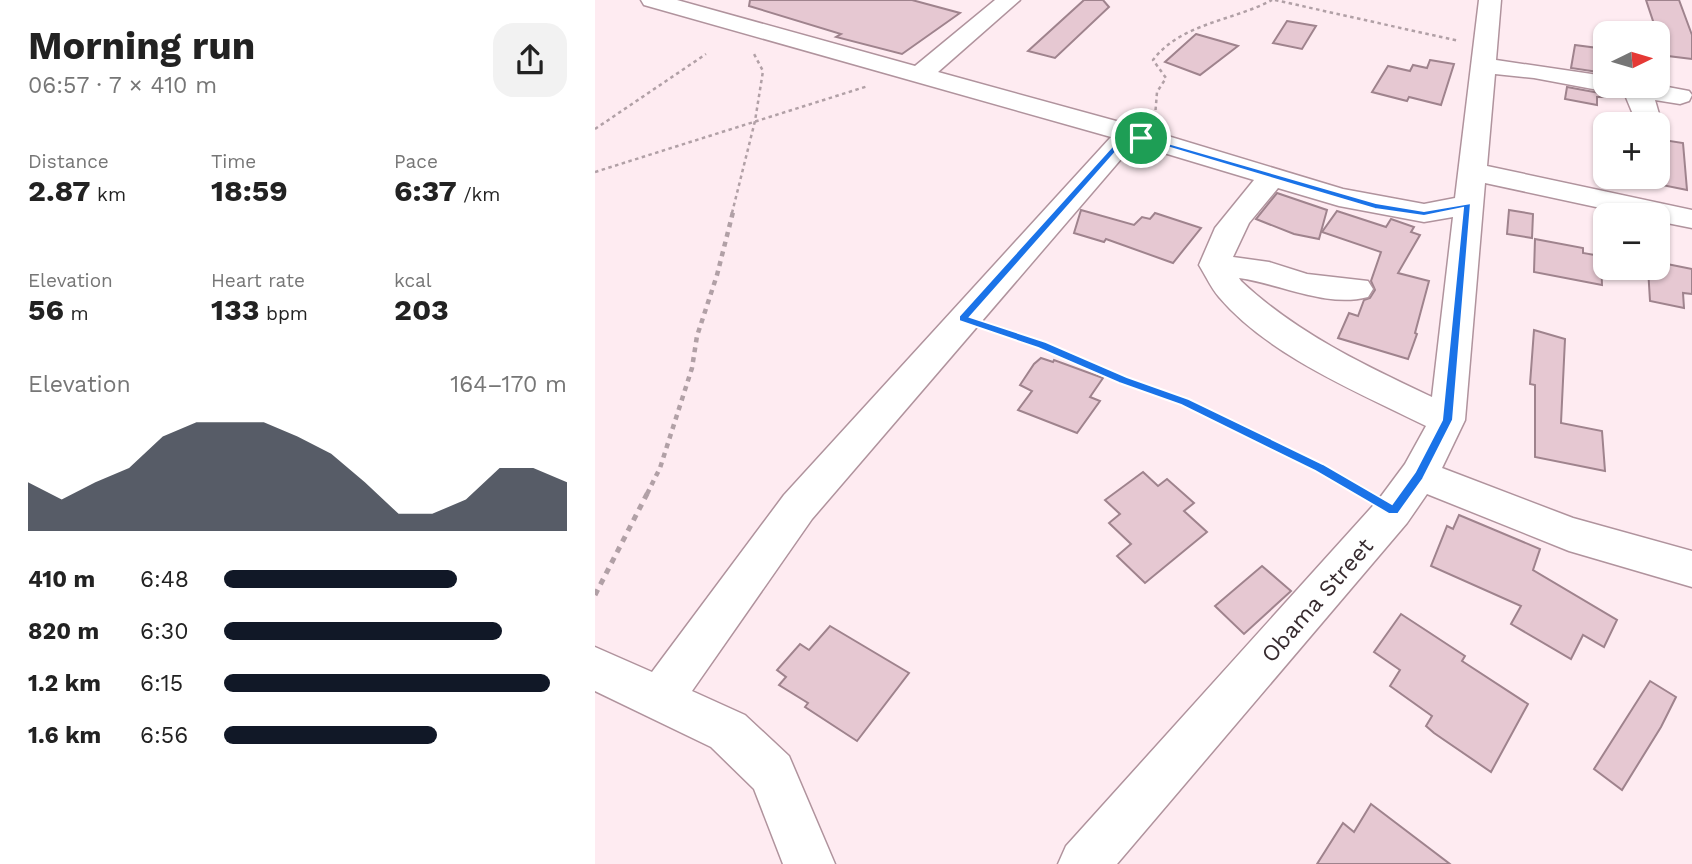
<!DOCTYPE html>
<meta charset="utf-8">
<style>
:root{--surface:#fff;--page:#f2f2f2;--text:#222;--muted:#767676;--accent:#111827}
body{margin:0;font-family:"Work Sans",sans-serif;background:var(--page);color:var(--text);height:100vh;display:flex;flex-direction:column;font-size:26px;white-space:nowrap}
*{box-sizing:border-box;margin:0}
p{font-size:23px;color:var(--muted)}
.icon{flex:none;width:38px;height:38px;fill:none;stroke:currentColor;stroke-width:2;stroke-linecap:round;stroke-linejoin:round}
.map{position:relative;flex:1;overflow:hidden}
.details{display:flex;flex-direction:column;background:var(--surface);width:595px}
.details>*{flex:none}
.needle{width:46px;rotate:85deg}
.controls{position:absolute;left:998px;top:21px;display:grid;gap:14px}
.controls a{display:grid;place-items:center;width:77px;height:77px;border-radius:14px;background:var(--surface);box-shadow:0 2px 5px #0004;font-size:35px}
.pin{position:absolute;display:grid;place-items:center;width:60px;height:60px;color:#fff;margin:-30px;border:4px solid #fff;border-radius:50%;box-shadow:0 2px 7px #0007}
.round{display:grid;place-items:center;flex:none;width:74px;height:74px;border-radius:21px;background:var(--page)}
.summary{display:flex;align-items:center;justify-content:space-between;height:119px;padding:0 28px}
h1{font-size:38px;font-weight:700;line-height:52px}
.metrics{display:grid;grid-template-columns:repeat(3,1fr);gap:10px;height:119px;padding:7px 28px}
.metrics div{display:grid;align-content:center}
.metrics b{font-size:30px;font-weight:700}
.metrics small{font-size:19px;font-weight:400}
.metrics p{font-size:19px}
.chart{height:196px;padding:14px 28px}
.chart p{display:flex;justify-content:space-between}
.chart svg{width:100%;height:126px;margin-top:7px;fill:var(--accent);opacity:.7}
ul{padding:0 28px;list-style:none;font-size:23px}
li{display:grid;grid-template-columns:112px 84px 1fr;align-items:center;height:52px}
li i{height:18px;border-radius:9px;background:var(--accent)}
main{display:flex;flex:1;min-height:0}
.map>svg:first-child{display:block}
.building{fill:#e6c8d2;stroke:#9f838d;stroke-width:2}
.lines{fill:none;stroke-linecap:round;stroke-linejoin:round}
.minor-casing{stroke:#b0939d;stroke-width:3}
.path-far2{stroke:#b1a0a6;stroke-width:2.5;stroke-dasharray:3.5 3.5;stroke-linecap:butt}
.path-far1{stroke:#b1a0a6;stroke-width:4.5;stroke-dasharray:5 5;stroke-linecap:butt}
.path{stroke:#b1a0a6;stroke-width:5;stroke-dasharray:6 6;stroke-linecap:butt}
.minor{fill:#fff;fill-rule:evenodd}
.route{fill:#1a73e8;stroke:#fff;stroke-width:2;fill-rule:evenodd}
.labels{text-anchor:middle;stroke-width:6;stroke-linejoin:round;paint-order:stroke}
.street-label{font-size:23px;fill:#382c30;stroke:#fff}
</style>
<main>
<section class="details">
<div class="summary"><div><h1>Morning run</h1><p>06:57 · 7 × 410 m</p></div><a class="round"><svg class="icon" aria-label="share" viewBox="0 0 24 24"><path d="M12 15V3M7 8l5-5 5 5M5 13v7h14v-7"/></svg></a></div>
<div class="metrics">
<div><p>Distance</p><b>2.87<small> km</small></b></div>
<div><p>Time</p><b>18:59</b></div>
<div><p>Pace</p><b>6:37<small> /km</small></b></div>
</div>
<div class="metrics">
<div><p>Elevation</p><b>56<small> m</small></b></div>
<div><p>Heart rate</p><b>133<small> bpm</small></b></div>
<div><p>kcal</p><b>203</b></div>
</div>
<div class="chart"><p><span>Elevation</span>164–170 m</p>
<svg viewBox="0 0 160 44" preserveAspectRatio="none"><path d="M0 44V27L10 33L20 27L30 22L40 11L50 6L60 6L70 6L80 11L90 17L100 27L110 38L120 38L130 33L140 22L150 22L160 27V44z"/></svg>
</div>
<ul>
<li><b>410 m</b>6:48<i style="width:68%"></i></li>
<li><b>820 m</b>6:30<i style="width:81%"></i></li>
<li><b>1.2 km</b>6:15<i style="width:95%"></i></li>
<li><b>1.6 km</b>6:56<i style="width:62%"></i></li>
</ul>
</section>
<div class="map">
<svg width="1097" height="864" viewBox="0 0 1097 864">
<rect width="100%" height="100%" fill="#feebf1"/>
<g class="building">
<path d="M 155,0 L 317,0 L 365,13 L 307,54 L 241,37 L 246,34 L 154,6 Z"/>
<path d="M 489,0 L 508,0 L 514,7 L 460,58 L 433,51 Z"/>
<path d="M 1051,0 L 1084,0 L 1097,35 L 1097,59 L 1065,55 L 1062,33 Z"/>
<path d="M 692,21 L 721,26 L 707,49 L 678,43 Z"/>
<path d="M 601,34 L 643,46 L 605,75 L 570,62 Z"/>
<path d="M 980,45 L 1010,49 L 1010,73 L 976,68 Z"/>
<path d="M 835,60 L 859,64 L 846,105 L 814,97 L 812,101 L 777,92 L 793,66 L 815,71 L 818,65 L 832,68 Z"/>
<path d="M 972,87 L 1010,94 L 1010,97 L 1002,97 L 1002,105 L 970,99 Z"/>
<path d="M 1062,139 L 1088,143 L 1092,190 L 1062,184 Z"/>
<path d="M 682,193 L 732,210 L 724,239 L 699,234 L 661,219 Z"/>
<path d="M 486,210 L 539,225 L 547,217 L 555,219 L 560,213 L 606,228 L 578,263 L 511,239 L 509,242 L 479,233 Z"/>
<path d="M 914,210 L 938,214 L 937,238 L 912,234 Z"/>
<path d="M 742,211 L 791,227 L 796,219 L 819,227 L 816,232 L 825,235 L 803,273 L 834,281 L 820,333 L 822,334 L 813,359 L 743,338 L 754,313 L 763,316 L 769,300 L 775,298 L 780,290 L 776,281 L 786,252 L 727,232 Z"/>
<path d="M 940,239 L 988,248 L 988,253 L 1006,256 L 1007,285 L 939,272 Z"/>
<path d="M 1062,262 L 1097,269 L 1097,294 L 1088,293 L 1089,308 L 1055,301 L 1053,268 L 1062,268 Z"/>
<path d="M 939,330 L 970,339 L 966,423 L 1007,431 L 1010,471 L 940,457 L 940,385 L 935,384 Z"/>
<path d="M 446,358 L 458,362 L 459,360 L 508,378 L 495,397 L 505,401 L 482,433 L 423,410 L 437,391 L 425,385 L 439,364 Z"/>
<path d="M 548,472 L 563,486 L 572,479 L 599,503 L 589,511 L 612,532 L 550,583 L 522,556 L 536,544 L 514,523 L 525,514 L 510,500 Z"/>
<path d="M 864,515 L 945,549 L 938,570 L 1022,620 L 1009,647 L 988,635 L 976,659 L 916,624 L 926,606 L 836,566 L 852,526 L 858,529 Z"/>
<path d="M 667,566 L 696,591 L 649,634 L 620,606 Z"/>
<path d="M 806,614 L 870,656 L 867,661 L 933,704 L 896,772 L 839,733 L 831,726 L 837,716 L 795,686 L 805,670 L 779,652 Z"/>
<path d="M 235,626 L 314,673 L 262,741 L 210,707 L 213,703 L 184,685 L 191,677 L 182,670 L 205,644 L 214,650 Z"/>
<path d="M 1055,681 L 1081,697 L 1066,727 L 1027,790 L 999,769 Z"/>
<path d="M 776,804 L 855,864 L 722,864 L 748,823 L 759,832 Z"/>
</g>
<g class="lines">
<defs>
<path id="minor" d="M 46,0 L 82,0 L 320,66 L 400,0 L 425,0 L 343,72 L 543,127 L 748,189 L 829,204 L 860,198 L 884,0 L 906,0 L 901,60 L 1010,76 L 1010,86 L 1062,85 L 1094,91 L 1097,95 L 1094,101 L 1085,104 L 1060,100 L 1066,121 L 1062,127 L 1062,124 L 1042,124 L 1030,95 L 939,78 L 900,74 L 892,166 L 1097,210 L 1097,228 L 1062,221 L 1062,215 L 1038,215 L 890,183 L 870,420 L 847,468 L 978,518 L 1097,551 L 1097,587 L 974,551 L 832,494 L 812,523 L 522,864 L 463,864 L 471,846 L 784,499 L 810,464 L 831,426 C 763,392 674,356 624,297 C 616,288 611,276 604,265 L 620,228 L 659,180 L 539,144 L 217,519 L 97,691 L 150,715 L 194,756 L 240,864 L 188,864 L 159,789 L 116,747 L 0,691 L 0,647 L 57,672 L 189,495 L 516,137 L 49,5 ZM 683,188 L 744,206 L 829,222 L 858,217 L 837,397 C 769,365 701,333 646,281 L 644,278 C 686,284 731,308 773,297 L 778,289 L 773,281 L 712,274 L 674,262 L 638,257 L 654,223 Z"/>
</defs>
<use href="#minor" class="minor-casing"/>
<g class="path-far2">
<path d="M 680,0 L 864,41"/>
<path d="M 560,117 L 562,92 L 571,78 L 558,60 C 586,23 638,21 677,0"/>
<path d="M 0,129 L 111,54"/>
<path d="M 0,172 L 273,86"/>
<path d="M 137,213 L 160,121 L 168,71 L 159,54"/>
</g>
<g class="path-far1">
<path d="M 399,329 L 590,402 L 724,468 L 768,494"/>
<path d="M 52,494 L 65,468 L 97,368 L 102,336 L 122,275 L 138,212"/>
</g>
<g class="path">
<path d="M 765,492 L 770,495"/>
<path d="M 0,595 L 53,492"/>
</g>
<use href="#minor" class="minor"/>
</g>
<path class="route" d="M 531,131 L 781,203 L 829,211 L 876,203 L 858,420 L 828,479 L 803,514 L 794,514 L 720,471 L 586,405 L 524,383 L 443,348 L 364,321 L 364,316 ZM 535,136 L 780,209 L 829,216 L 868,208 L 847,420 L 820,472 L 797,504 L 728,464 L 594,399 L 532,377 L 451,342 L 375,317 Z"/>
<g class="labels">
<g class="street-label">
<text transform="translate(722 600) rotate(-49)" y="8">Obama Street</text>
</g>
</g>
</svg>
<div class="controls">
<a><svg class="needle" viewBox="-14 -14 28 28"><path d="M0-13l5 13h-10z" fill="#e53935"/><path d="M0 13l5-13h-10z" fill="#767676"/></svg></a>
<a>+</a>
<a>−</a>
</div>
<div class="pin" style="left:546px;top:138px;background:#1e9e55"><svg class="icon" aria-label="arrive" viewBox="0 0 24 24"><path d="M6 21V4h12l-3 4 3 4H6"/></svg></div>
</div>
</main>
